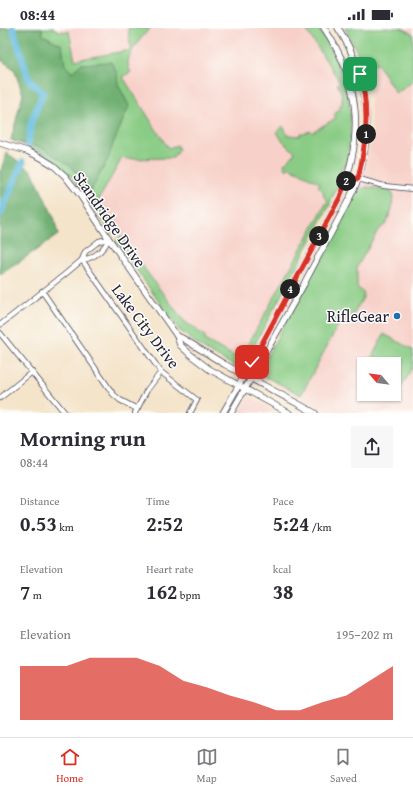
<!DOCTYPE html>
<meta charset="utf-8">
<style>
:root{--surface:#fff;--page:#f7f7f7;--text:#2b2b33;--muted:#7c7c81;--line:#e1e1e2;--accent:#d93025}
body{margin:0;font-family:"Gentium Book Plus",serif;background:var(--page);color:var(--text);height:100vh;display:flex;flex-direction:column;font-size:15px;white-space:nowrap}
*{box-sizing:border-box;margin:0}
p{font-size:13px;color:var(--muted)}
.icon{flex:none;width:22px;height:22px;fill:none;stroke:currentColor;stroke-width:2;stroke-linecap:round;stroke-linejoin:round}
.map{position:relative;height:385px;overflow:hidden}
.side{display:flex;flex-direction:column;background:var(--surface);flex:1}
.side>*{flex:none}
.needle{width:26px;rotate:298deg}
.tools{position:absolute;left:357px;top:329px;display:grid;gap:8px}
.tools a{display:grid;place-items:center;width:44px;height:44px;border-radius:0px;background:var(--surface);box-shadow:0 1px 3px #0004;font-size:20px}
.pin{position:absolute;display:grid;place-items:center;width:34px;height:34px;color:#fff;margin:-17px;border-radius:8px;box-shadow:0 2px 6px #0006}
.km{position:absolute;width:20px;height:20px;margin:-10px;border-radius:50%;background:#222;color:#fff;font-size:11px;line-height:20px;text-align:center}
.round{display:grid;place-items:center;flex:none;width:42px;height:42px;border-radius:0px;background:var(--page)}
.head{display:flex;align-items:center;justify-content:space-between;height:68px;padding:0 20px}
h1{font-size:22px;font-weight:800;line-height:30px}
.figures{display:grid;grid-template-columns:repeat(3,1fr);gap:6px;height:68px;padding:4px 20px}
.figures div{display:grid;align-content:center}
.figures b{font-size:20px;font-weight:800}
.figures small{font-size:11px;font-weight:400}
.figures p{font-size:11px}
.chart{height:112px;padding:8px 20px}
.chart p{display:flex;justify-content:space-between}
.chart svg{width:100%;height:72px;margin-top:4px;fill:var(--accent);opacity:.7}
.status{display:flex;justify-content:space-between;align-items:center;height:28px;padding:0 20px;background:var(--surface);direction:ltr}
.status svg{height:11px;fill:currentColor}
.dock{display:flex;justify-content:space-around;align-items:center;height:56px;border-top:1px solid var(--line);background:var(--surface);font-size:11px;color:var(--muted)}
.dock a{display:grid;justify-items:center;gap:2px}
.dock .selected{color:var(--accent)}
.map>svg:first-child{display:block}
.built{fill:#f7d1c9;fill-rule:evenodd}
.green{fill:#8acc85;stroke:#567760}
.forest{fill:#6fb072;stroke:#486956}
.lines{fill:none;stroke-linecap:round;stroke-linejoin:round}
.river{stroke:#60bbde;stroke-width:7}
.minor-casing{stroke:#423f50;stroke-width:6}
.tertiary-casing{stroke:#423f50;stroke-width:7}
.minor{stroke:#fff;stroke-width:4.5}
.tertiary{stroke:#fff;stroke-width:5.5}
.route-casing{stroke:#fff;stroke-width:8}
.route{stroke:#d93025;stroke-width:5}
.poi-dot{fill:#1f6fb2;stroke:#fdfcf7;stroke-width:1.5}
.labels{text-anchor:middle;stroke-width:3;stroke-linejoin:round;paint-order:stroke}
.street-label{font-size:16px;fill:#22223b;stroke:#fdfcf7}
.poi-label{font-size:16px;fill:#22223b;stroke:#fdfcf7;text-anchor:end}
</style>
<div class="status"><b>08:44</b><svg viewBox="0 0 49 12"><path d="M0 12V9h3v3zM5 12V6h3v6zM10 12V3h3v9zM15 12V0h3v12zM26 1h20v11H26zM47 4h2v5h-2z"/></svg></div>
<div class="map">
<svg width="413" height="385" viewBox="0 0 413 385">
<rect width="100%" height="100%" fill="#fdfcf7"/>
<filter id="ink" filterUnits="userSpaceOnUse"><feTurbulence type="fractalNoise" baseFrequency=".025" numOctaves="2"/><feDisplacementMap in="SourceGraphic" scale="8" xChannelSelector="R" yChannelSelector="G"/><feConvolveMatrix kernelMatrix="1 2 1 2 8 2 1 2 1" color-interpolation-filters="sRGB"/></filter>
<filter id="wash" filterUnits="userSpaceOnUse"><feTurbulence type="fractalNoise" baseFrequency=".012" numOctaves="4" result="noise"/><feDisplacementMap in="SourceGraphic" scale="16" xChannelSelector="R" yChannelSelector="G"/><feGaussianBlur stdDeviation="0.9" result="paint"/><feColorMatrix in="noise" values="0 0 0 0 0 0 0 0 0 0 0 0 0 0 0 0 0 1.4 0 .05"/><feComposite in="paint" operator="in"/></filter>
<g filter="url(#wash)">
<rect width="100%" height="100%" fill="#f4e4ca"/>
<g class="built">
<path d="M 54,0 L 128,0 L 132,22 L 74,32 L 70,5 L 66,3 L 58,3 Z"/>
<path d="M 151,0 L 305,0 L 340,54 L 337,56 L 342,67 L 343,72 L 341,80 L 334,87 L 336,90 L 312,105 L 310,102 L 300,108 L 286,107 L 286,103 L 284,99 L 281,99 L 293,122 L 295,124 L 291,130 L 289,139 L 320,155 L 324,168 L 328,171 L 240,331 L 204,312 L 205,309 L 184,293 L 155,255 L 98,173 L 122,130 L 173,130 L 177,117 L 168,120 L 123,49 L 128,37 L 129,29 L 143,7 Z"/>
<path d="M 345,0 L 413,0 L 413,385 L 332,385 L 260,346 L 362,157 L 372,104 L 370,65 L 359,28 ZM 364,336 L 394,336 L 394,366 L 364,366 Z"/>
<path d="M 250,369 L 279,385 L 239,385 Z"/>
</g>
<g class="green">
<path d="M 0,0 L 54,0 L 58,3 L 69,4 L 75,32 L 131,22 L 128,0 L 151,0 C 143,7 128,24 128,35 C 128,38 129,41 131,44 L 123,49 L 168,120 L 177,117 L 179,122 L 173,130 L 125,131 L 122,130 L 98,173 L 114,197 L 113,204 L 110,204 L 88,170 L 71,148 L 46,126 L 11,112 L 23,66 L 14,41 L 0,31 Z"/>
<path d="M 305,0 L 318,0 L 330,18 L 341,42 C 339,51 346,60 348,69 C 352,91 352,116 345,138 L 342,139 L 338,152 L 338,159 L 331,172 L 330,177 L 243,338 L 234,338 L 202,320 L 179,302 L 116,213 L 118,210 L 121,208 L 155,255 L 184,293 L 206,309 L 204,312 L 240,331 L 328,172 L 324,169 L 323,163 L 318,158 L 320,155 L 289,139 L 287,142 L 285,140 L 284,136 C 288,131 292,129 295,124 C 289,119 279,111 277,103 L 281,99 L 284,99 L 286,104 L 287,107 L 299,108 L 300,105 L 304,105 L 310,102 L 312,104 L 336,90 L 334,87 C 345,75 344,69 337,56 L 340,54 Z"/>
<path d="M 345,0 L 402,0 L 413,6 L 413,53 L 396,66 L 377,35 L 362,39 L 359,28 Z"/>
<path d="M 367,159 L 388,162 L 393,166 L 392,181 L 386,196 L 378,202 L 357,239 L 357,259 L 363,264 L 364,268 L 349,294 L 342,290 L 301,367 L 258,345 L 353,168 L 361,161 Z"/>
<path d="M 384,306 L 413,322 L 413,338 L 395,371 L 387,366 L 394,366 L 394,336 L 368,336 Z"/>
</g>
<g class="forest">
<path d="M 0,0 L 42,0 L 43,7 L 62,17 L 65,37 L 72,44 L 81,36 L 111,34 L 117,45 L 118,56 L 129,78 L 113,116 L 108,131 L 91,163 L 71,138 L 43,120 L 11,112 L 23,66 L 14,41 L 0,31 Z"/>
<path d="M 7,125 L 32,143 L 54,190 L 58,207 L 0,247 L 0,144 Z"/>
</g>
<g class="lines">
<g class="river">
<path d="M 13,0 L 29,52 L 43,65 L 31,95 L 28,116"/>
<path d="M 0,186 L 23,134"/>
</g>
</g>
</g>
<g filter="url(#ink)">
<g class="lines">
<defs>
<g id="minor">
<path d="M 348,148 L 384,158 L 413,161"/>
<path d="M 82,232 L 161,344 L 197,372 L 190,385"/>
<path d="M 82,232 C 94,230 103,223 109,211"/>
<path d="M 42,263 L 113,366 L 120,372 L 137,381"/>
<path d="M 0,297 L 64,247 L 82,232 L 85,224 L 99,213 L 109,211"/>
<path d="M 0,305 L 65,385"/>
<path d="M 0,370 L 32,344"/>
<path d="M 135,385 L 147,362 L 161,344"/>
</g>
<g id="tertiary">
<path d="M 0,115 L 27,123 L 40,129 L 53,137 L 65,148 L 80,167 L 109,211 L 177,308 L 180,317 L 192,328 L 209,341 L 289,385"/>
<path d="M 177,308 L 182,310 L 224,336 L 315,385"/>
<path d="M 223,385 L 252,334 L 340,169 C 364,109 361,54 324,0"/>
<path d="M 231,385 C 256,342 280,299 304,256 C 315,234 327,213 338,192 C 345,179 353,165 358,151 C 374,101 367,44 338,0"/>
</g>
</defs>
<use href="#minor" class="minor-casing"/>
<use href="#tertiary" class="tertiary-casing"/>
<use href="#minor" class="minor"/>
<use href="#tertiary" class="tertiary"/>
</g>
</g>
<g class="lines" filter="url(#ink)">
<defs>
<path id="route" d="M 252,334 L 340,169 L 348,148 L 358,151 C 366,116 370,81 360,46"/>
</defs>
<use href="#route" class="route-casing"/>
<use href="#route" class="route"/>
</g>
<circle class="poi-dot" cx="397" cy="288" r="4"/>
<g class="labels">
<g class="street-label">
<text transform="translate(110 191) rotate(55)" y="6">Standridge Drive</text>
<text transform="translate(146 298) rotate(53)" y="6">Lake City Drive</text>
</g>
<g class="poi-label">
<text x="389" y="294">RifleGear</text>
</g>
</g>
</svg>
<div class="tools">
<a><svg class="needle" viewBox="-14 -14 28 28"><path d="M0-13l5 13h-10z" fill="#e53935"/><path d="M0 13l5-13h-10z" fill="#7c7c81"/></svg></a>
</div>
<div class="pin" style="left:360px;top:46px;background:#1e9e55"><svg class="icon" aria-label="arrive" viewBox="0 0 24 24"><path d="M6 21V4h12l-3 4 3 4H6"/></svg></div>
<div class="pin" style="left:252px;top:334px;background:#d93025"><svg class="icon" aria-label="check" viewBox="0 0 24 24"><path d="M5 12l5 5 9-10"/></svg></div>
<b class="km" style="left:366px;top:106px">1</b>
<b class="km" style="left:346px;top:153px">2</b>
<b class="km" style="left:319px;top:208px">3</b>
<b class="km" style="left:290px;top:261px">4</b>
</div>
<section class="side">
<div class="head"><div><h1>Morning run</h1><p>08:44</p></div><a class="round"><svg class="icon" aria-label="share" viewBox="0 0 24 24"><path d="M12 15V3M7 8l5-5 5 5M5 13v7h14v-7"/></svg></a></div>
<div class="figures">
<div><p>Distance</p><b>0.53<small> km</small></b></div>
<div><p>Time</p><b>2:52</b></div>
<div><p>Pace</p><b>5:24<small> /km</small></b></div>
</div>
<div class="figures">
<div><p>Elevation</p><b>7<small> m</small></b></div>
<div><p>Heart rate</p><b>162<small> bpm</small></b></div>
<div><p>kcal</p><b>38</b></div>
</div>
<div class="chart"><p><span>Elevation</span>195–202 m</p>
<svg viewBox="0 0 160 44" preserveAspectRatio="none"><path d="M0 44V11L10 11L20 11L30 6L40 6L50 6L60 11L70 20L80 24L90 29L100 33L110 38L120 38L130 33L140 29L150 20L160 11V44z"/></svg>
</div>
</section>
<nav class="dock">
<a class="selected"><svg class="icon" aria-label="home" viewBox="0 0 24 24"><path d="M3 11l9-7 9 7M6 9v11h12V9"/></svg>Home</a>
<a><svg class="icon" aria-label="map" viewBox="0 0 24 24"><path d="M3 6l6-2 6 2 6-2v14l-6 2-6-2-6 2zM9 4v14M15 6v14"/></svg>Map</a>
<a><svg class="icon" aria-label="saved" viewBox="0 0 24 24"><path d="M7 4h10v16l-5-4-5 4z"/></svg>Saved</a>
</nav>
